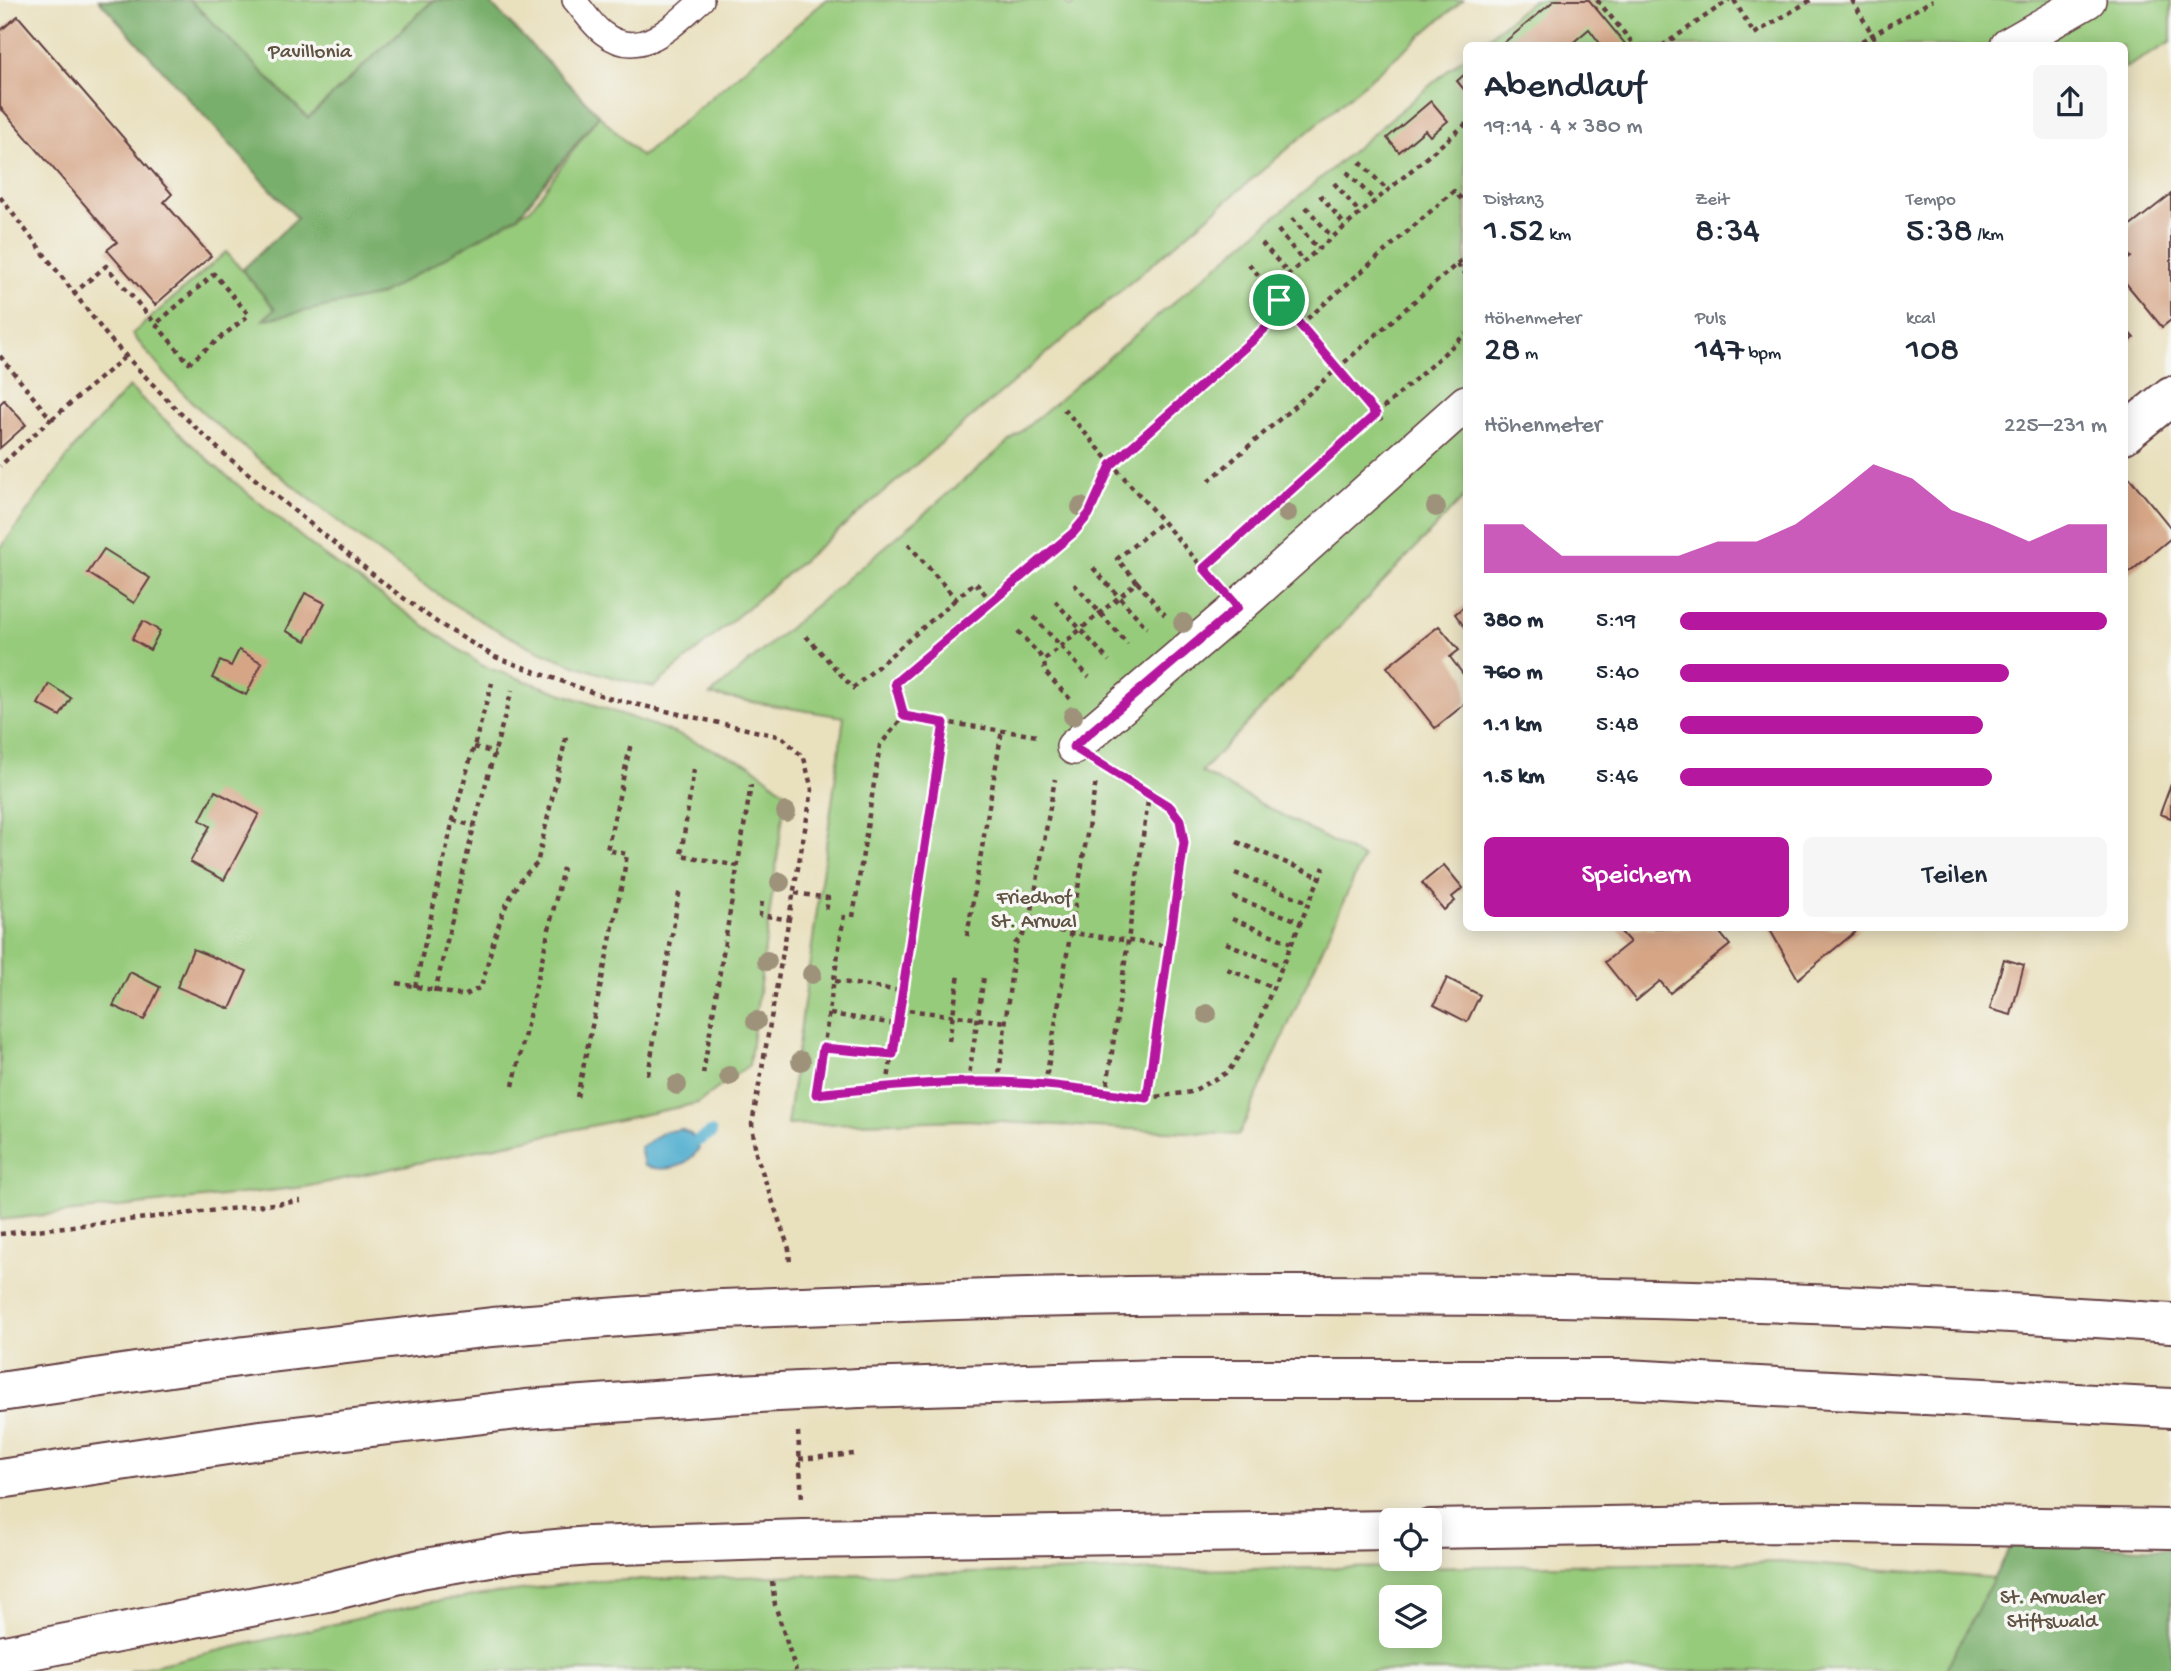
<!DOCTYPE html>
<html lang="de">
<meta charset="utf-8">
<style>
:root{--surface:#fff;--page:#f6f6f7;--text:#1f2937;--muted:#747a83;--accent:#b5179e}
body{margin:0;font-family:"Gochi Hand",sans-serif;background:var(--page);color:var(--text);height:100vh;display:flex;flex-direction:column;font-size:26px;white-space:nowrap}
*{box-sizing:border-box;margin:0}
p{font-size:23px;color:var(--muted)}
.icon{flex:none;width:38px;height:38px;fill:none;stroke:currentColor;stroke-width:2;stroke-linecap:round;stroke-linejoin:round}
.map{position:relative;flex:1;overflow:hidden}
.sheet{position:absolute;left:1463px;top:42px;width:665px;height:889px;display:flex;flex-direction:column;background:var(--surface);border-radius:10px;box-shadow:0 4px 18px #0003}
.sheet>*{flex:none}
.tools{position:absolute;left:1379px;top:1508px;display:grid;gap:14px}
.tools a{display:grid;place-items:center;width:63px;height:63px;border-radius:10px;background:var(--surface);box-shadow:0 4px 18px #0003;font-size:35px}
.pin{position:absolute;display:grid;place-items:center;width:60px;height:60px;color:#fff;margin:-30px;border:4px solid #fff;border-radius:50%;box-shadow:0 2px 7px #0007}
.round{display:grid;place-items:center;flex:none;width:74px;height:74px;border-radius:10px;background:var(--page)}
.overview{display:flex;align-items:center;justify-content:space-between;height:119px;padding:0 21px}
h1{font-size:38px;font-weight:600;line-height:52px}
.metrics{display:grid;grid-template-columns:repeat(3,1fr);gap:10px;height:119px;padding:7px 21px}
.metrics div{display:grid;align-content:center}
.metrics b{font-size:35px;font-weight:600}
.metrics small{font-size:19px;font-weight:400}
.metrics p{font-size:19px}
.chart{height:196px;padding:14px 21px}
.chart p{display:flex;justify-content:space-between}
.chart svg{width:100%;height:126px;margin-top:7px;fill:var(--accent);opacity:.7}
.action{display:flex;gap:14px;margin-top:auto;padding:14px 21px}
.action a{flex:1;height:80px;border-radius:10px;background:var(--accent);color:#fff;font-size:28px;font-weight:600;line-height:80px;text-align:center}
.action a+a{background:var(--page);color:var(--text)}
ul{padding:0 21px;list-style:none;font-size:23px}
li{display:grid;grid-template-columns:112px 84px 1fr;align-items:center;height:52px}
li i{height:18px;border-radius:9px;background:var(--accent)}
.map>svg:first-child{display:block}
.green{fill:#97cb7c;stroke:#707554;stroke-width:2;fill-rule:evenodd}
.forest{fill:#79af6c;stroke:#62674c;stroke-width:2}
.water{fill:#50aecf;stroke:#4d667d;stroke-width:2}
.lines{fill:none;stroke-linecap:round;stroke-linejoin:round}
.stream{stroke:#50aecf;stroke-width:12}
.building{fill:#d5a586}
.service-casing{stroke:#623c41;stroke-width:26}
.pedestrian-casing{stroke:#623c41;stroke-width:38}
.minor-casing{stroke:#623c41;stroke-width:42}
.motorway-casing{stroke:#623c41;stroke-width:42}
.path{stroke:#623c41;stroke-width:4.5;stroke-dasharray:5 5;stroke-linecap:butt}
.service{stroke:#fff;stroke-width:23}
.pedestrian{stroke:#fff;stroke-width:35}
.minor{stroke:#fff;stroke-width:38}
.motorway{stroke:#fff;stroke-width:38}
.motorway-bridge-casing{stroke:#623c41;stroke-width:42;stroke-linecap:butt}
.motorway-bridge{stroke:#fff;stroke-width:38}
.tree{fill:#9e927a}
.route-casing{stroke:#fff;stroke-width:14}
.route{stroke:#b5179e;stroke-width:9}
.labels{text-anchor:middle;stroke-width:7;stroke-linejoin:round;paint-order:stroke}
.park-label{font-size:21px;fill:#615343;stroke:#f6f6f2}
</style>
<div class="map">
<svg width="2171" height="1671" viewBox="0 0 2171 1671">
<rect width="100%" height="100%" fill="#f6f6f2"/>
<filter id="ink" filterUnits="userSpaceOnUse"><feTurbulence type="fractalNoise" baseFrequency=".0143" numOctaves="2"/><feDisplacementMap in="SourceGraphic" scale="14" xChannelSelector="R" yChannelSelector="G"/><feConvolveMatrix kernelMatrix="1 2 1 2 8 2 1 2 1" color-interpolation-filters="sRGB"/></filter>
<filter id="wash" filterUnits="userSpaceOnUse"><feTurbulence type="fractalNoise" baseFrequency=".00686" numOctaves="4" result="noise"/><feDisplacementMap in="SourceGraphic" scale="28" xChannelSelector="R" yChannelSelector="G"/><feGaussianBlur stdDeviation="1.57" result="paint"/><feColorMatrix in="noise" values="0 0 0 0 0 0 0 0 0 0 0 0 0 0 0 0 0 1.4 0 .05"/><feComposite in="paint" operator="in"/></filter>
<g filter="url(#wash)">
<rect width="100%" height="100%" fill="#e9e0be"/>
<g class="green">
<path d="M 190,0 L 433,0 L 308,118 Z"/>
<path d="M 826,0 L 1063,0 L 1070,7 L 1079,0 L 1463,0 L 654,687 C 520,661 424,589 320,507 C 273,469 223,434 181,391 C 163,373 148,353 132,334 L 226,252 L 276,309 L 264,318 L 380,295 L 531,208 L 599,115 L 641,157 Z"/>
<path d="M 1533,0 L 2171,0 L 2171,42 L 2125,68 L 2124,46 L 1478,46 Z"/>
<path d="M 1466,55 L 1466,495 L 1201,772 L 1363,858 L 1239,1135 L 965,1120 L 787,1125 L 844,717 L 710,695 Z"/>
<path d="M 129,387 L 215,466 L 323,555 L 483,666 L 664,729 L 751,765 L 786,793 L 749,1065 L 698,1103 L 305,1187 L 0,1220 L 0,549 L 77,444 Z"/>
<path d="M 1780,1562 L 1995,1578 L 1945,1671 L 130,1671 L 430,1602 L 590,1581 L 807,1575 ZM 1391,1598 L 1430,1598 L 1430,1636 L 1391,1636 Z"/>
</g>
<g class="forest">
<path d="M 99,0 L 190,0 L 308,118 L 434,0 L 487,0 L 599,115 L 518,216 L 380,295 L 263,320 L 275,309 L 242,270 L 297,218 Z"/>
<path d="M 2012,1543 L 2171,1549 L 2171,1671 L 1945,1671 Z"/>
</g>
<path class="water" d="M 681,1129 L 692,1135 L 699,1149 C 684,1169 668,1172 644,1166 L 640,1147 L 664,1132 Z"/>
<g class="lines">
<path class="stream" d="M 697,1141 L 711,1133"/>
</g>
<g id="blocks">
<g class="building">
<path d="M 1555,0 L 1589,0 L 1627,46 L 1602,46 L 1589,29 L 1569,46 L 1500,46 Z"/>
<path d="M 18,16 L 172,194 L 164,202 L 211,256 L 155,305 L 107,250 L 117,242 L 0,107 L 0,31 Z"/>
<path d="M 1466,73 L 1466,92 L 1457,81 Z"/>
<path d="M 1431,101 L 1448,121 L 1430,136 L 1425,130 L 1399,152 L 1387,138 Z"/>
<path d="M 2171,194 L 2171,320 L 2162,327 L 2124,281 L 2124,262 L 2131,257 L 2124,250 L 2124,231 Z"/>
<path d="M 2124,327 L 2134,338 L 2124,347 Z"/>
<path d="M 4,400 L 26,425 L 0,448 L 0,404 Z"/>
<path d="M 2130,478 L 2171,528 L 2171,538 L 2124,577 L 2124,483 Z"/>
<path d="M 104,549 L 150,578 L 134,603 L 88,573 Z"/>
<path d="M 305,593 L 325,603 L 306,641 L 286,631 Z"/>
<path d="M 1466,605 L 1466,629 L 1455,614 Z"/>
<path d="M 143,621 L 160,631 L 150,650 L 132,639 Z"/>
<path d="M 1439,626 L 1459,650 L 1450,657 L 1466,678 L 1466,703 L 1435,728 L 1387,667 Z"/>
<path d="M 239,650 L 262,663 L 246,695 L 212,678 L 220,661 L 231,666 Z"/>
<path d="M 49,684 L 71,698 L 60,716 L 38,704 Z"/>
<path d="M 2171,784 L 2171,818 L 2160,814 Z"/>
<path d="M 215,791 L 259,814 L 224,880 L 190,862 L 210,826 L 200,820 Z"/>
<path d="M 1444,865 L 1463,888 L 1452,897 L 1455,901 L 1444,910 L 1422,883 Z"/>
<path d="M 1623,928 L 1716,928 L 1730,945 L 1670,993 L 1660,981 L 1636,1001 L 1605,962 L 1630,942 L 1619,930 Z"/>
<path d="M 1769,928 L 1860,928 L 1798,979 Z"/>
<path d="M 193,949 L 247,971 L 230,1009 L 177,987 Z"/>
<path d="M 2004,959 L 2024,965 L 2011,1015 L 1990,1009 Z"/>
<path d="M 130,972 L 160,987 L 144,1020 L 113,1006 Z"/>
<path d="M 1447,978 L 1480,995 L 1467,1022 L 1434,1005 Z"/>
</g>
</g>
</g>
<g filter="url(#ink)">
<use href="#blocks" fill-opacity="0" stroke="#623c41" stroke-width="2"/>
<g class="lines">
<defs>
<path id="service" d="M 574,0 C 583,10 592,25 603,33 C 641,63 674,24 702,0"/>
<g id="pedestrian">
<path d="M 2008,46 L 2088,0"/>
<path d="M 1074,747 L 1238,607 L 1466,403"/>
</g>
<g id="minor">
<path d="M 2124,434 L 2171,396"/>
<path d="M 1430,1529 L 1780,1523 L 2171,1529"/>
<path d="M 0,1656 L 327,1592 L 420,1569 L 513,1553 L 589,1546 L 804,1539 L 1391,1530"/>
</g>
<g id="motorway">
<path d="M 857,1304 C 1068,1294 1280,1294 1491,1296 C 1718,1299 1944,1307 2171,1323"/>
<path d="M 859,1388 L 1162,1379 L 1626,1379 L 2171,1408"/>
<path d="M 0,1392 L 245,1356 L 492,1327 L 722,1309"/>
<path d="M 0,1479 L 260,1440 L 526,1409 L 740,1394"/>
</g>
</defs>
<use href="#service" class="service-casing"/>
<use href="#pedestrian" class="pedestrian-casing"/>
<use href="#minor" class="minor-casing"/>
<use href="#motorway" class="motorway-casing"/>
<g class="path">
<path d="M 1597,0 L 1635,46"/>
<path d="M 1734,0 L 1754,34 L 1811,0"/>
<path d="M 1852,0 L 1879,46"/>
<path d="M 1662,46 L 1729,0"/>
<path d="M 1853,46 L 1933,0"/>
<path d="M 0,110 L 2,109"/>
<path d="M 1360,162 L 1387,190"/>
<path d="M 1347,172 L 1375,201"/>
<path d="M 1334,183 L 1360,213"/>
<path d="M 1320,195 L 1345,225"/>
<path d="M 0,197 L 108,337 L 177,410 L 224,454 L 391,589 L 438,623 L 495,657 L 608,698 L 782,737 L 804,758 L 812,790 L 752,1124 L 756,1154 L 789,1249 L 790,1266"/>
<path d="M 1306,207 L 1332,237"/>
<path d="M 1292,218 L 1318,249"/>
<path d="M 1278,230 L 1303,261"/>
<path d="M 1262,243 L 1289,274"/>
<path d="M 1249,264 L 1385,424"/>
<path d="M 1457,264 L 1466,274"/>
<path d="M 73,294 L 106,266 L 189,363 L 249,315 L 214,274 L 156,324"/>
<path d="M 1300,325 L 1454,191 L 1466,204"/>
<path d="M 0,356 L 51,419 L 0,466"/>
<path d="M 1064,409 L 1212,578"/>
<path d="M 52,419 L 126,356"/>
<path d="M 1209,481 L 1466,256"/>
<path d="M 908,544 L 956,599 L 975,582 L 991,601"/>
<path d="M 1093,568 L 1147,628"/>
<path d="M 1204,568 L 1466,334"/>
<path d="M 1137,582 L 1165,615"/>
<path d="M 1074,584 L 1128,644"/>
<path d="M 1055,601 L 1109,661"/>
<path d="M 1034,617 L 1089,677"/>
<path d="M 1018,631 L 1044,660"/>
<path d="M 806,636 L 853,688 L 956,599"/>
<path d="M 1070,699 L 1045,672 L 1044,660 L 1137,582 L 1117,559 L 1162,522"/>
<path d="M 904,716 L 895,683 L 1073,533 L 1089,514 L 1111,465 L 1272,321 L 1282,283 L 1289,274 L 1466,124"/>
<path d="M 474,747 L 495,753"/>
<path d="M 1108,768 L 1170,807 L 1180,820 L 1183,843 L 1147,1098 L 1191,1092 L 1228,1072 L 1253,1035 L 1324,867"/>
<path d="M 694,769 L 681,855 L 738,866"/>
<path d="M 453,820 L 474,826"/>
<path d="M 1237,842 L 1320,877"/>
<path d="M 1235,873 L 1308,902"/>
<path d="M 795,893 L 828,898 L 826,913"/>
<path d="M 1233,897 L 1301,922"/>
<path d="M 762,902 L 760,915 L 791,920"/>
<path d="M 844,915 L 816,1095 C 892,1086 969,1077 1046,1085 C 1079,1088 1113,1095 1147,1098"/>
<path d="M 853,917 L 880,745 L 904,716 L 1037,736"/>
<path d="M 1232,919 L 1291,943"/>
<path d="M 1029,927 L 1167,946"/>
<path d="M 967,936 L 1002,730"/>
<path d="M 1226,943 L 1282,966"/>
<path d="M 1227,969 L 1272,987"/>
<path d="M 835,981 L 901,991"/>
<path d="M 397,983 L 464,996 L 481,987 C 494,944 501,892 537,864 L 567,733"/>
<path d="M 415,987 L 453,820 L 492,683"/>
<path d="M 435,992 L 474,826 L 512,690"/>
<path d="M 899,1009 L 1006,1022"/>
<path d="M 830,1014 L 896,1024"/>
<path d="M 949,1041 L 959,974"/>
<path d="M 823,1048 L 892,1053"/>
<path d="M 703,1074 L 751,785"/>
<path d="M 648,1075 L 680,888"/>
<path d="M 968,1082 L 984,976"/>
<path d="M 998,1083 L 1015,944 L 1029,927 L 1055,779"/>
<path d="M 1045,1085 L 1096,781"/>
<path d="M 513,1086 L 563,868"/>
<path d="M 887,1086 L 944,723"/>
<path d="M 1106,1094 L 1149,794"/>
<path d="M 577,1097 L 623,879 L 627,854 L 607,850 L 631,743"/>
<path d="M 0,1234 L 301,1201"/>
<path d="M 798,1432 L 802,1500"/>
<path d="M 799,1459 L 855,1454"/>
<path d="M 772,1581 L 775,1605 L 796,1671"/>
</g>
<use href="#service" class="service"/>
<use href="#pedestrian" class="pedestrian"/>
<use href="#minor" class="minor"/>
<use href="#motorway" class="motorway"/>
<defs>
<g id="motorway-bridge">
<path d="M 722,1309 L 857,1304"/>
<path d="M 740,1394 L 859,1388"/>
</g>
</defs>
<use href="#motorway-bridge" class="motorway-bridge-casing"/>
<use href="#motorway-bridge" class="motorway-bridge"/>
</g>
<g class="tree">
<circle cx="1081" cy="507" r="10"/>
<circle cx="1436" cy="507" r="10"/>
<circle cx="1287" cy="513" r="10"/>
<circle cx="1183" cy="623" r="10"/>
<circle cx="1073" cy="716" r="10"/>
<circle cx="786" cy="812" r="10"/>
<circle cx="780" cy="882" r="10"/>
<circle cx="767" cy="961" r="10"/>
<circle cx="812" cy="974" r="10"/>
<circle cx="1207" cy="1014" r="10"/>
<circle cx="756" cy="1021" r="10"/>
<circle cx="801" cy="1061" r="10"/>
<circle cx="729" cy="1076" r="10"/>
<circle cx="677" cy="1085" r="10"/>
</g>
</g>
<g class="lines" filter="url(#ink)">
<defs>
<path id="route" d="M 1279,300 L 1376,414 L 1204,568 L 1238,607 L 1073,747 L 1170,807 L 1180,820 L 1184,843 L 1147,1098 C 1113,1094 1079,1088 1046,1085 C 969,1077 892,1086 816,1094 L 823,1048 L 893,1054 L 944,723 L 904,716 L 895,683 L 1073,533 L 1089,514 L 1111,465 L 1253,340 L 1272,321 Z"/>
</defs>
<use href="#route" class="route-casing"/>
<use href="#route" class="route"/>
</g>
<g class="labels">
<g class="park-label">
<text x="310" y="57">Pavillonia</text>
<text x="1034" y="903">Friedhof<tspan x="1034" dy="24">St. Arnual</tspan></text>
<text x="2052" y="1603">St. Arnualer<tspan x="2052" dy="24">Stiftswald</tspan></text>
</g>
</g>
</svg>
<div class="tools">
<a><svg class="icon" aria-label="locate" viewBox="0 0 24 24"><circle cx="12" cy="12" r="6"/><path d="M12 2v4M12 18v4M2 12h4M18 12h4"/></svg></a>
<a><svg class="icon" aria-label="layers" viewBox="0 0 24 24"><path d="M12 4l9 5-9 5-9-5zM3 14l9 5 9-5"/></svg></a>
</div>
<div class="pin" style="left:1279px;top:300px;background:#1e9e55"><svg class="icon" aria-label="arrive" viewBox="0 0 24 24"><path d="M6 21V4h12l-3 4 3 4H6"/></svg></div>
<section class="sheet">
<div class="overview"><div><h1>Abendlauf</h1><p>19:14 · 4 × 380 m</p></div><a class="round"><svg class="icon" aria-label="share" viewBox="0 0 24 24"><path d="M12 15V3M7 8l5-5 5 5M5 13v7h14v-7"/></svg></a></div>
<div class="metrics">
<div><p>Distanz</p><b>1.52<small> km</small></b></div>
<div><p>Zeit</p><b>8:34</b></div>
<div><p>Tempo</p><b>5:38<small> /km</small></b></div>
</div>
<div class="metrics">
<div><p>Höhenmeter</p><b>28<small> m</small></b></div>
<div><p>Puls</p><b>147<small> bpm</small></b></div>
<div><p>kcal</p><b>108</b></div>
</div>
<div class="chart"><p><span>Höhenmeter</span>225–231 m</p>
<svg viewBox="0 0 160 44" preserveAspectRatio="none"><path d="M0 44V27L10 27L20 38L30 38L40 38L50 38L60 33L70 33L80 27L90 17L100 6L110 11L120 22L130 27L140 33L150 27L160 27V44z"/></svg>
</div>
<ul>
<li><b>380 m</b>5:19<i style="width:100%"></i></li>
<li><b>760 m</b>5:40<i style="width:77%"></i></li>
<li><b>1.1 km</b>5:48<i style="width:71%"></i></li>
<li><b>1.5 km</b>5:46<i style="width:73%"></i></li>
</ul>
<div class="action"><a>Speichern</a><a>Teilen</a></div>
</section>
</div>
